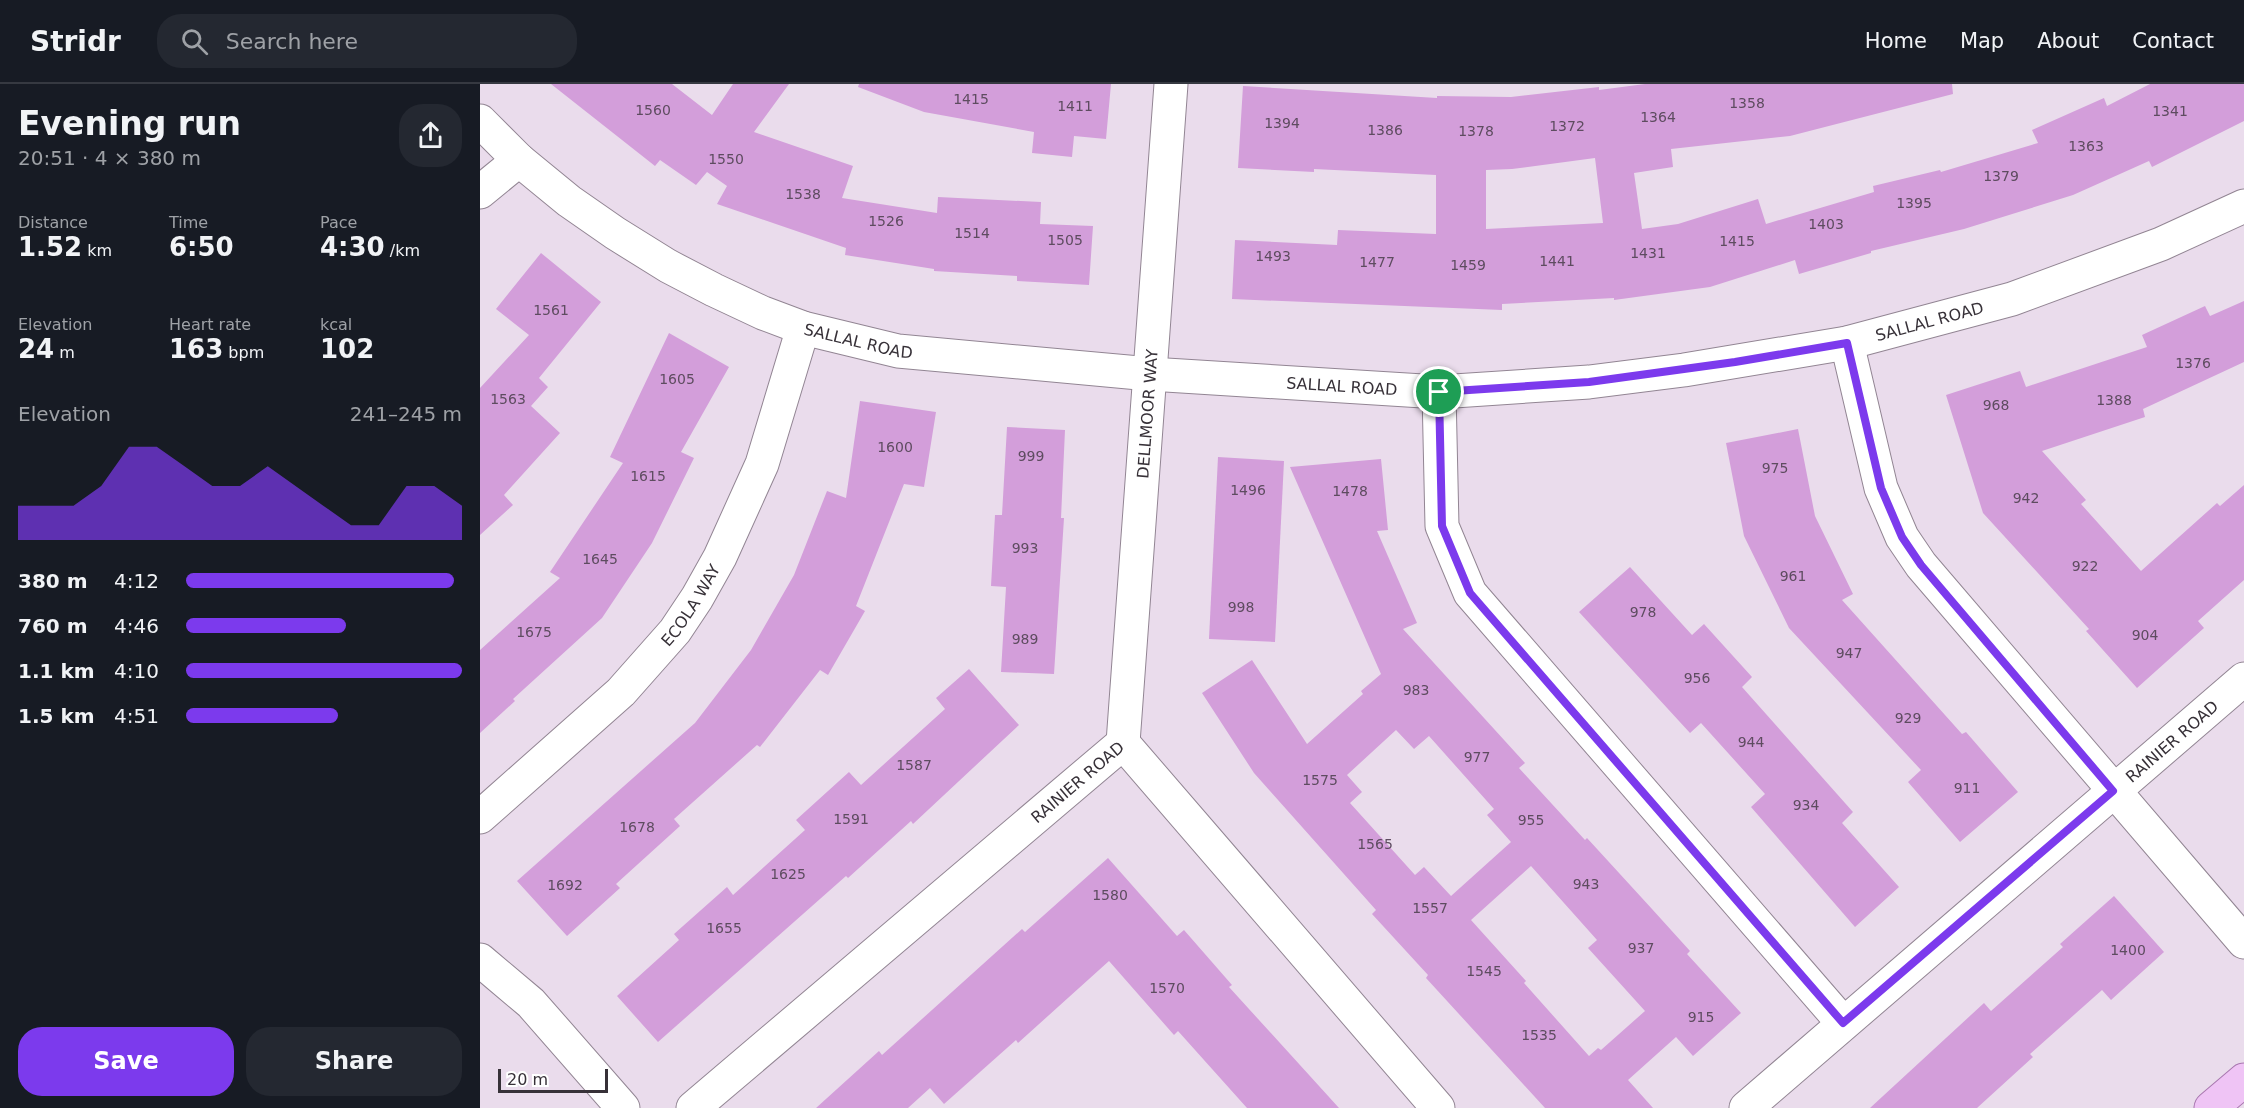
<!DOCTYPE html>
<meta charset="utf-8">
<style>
:root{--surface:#171b24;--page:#242831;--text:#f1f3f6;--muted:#9ea1a6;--line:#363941;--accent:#7c3aed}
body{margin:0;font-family:"DejaVu Sans",sans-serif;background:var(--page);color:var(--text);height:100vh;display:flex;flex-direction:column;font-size:22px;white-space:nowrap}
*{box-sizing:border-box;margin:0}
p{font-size:20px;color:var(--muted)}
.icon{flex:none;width:33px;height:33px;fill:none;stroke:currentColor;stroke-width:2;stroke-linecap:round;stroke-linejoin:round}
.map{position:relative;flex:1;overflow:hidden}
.side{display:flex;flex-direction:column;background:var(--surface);width:480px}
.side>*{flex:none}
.scale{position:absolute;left:18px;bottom:15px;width:110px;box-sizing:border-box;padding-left:6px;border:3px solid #373138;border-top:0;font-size:16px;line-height:21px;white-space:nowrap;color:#373138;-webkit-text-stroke:4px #fff;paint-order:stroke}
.pin{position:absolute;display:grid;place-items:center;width:51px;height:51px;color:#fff;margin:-26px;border:3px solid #fff;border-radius:50%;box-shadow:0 2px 6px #0007}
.round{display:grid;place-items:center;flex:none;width:63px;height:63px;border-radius:24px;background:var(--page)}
.overview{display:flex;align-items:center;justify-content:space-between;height:102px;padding:0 18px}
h1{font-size:33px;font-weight:600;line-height:45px}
.figures{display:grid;grid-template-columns:repeat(3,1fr);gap:9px;height:102px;padding:6px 18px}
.figures div{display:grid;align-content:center}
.figures b{font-size:26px;font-weight:600}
.figures small{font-size:16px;font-weight:400}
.figures p{font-size:16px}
.chart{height:168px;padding:12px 18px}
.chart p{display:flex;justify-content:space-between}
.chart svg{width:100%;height:108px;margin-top:6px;fill:var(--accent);opacity:.7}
.action{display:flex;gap:12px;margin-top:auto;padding:12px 18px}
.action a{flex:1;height:69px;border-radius:24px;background:var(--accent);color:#fff;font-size:24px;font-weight:600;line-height:69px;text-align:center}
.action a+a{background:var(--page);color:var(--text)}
ul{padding:0 18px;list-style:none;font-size:20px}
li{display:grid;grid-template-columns:96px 72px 1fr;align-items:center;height:45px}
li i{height:15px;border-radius:8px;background:var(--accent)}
header{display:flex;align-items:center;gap:36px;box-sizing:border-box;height:84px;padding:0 30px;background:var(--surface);border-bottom:2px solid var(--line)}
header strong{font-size:28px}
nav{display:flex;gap:33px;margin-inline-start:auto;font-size:21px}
.search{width:420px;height:54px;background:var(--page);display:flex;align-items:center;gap:15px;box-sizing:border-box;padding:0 21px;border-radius:24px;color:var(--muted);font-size:22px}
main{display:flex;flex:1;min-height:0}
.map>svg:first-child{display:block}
.building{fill:#d39eda;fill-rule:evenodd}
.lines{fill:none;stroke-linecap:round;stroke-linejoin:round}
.minor-casing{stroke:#928593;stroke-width:35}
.primary-casing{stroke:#a877af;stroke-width:35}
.minor{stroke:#fff;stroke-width:33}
.primary{stroke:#efc4f5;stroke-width:33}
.route-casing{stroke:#fff;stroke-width:12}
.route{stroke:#7c3aed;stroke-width:8}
.labels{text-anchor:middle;stroke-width:5;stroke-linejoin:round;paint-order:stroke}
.number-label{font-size:14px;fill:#5e4c60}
.street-label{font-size:16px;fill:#373138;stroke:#fff}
</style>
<header>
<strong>Stridr</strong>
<div class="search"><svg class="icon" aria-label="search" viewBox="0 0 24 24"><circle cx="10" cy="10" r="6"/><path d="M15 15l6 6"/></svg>Search here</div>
<nav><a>Home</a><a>Map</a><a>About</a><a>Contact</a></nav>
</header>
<main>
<section class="side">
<div class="overview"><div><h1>Evening run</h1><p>20:51 · 4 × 380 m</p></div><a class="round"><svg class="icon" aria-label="share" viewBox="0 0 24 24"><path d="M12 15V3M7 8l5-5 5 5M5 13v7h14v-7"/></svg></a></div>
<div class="figures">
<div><p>Distance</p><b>1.52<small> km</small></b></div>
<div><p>Time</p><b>6:50</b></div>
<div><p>Pace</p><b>4:30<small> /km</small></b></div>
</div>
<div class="figures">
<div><p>Elevation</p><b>24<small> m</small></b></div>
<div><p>Heart rate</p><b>163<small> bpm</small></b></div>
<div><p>kcal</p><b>102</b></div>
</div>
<div class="chart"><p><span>Elevation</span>241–245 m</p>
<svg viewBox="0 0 160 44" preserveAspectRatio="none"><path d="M0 44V30L10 30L20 30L30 22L40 6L50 6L60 14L70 22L80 22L90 14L100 22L110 30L120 38L130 38L140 22L150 22L160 30V44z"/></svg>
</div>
<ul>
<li><b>380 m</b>4:12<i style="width:97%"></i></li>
<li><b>760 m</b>4:46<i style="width:58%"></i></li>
<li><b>1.1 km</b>4:10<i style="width:100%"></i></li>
<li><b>1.5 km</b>4:51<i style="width:55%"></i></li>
</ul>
<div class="action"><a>Save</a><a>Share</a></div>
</section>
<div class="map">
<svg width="1764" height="1024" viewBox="0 0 1764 1024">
<rect width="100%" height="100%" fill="#eadcec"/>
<g class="building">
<path d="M 71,0 L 192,0 L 232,31 L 253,0 L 309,0 L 274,48 L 373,82 L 362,114 L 457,129 L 458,113 L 561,118 L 560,140 L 613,142 L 609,201 L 537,197 L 537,192 L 454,187 L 454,185 L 365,171 L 366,164 L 237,120 L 247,102 L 227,88 L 216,101 L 180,76 L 175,82 Z"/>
<path d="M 379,0 L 631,0 L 626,55 L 594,52 L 592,73 L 552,69 L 554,48 L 444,28 L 378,3 Z"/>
<path d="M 1165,0 L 1472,0 L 1473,10 L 1310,52 L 1191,65 L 1193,83 L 1154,89 L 1162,145 L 1198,140 L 1278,115 L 1286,140 L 1394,108 L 1393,102 L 1460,86 L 1461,88 L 1558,59 L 1552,46 L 1624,14 L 1627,22 L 1670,0 L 1764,0 L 1764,37 L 1672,83 L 1669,77 L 1593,111 L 1484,145 L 1391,167 L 1391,169 L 1319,190 L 1315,176 L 1230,203 L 1134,216 L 1134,214 L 1022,220 L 1022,226 L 752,215 L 755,156 L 857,161 L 858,146 L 956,150 L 956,91 L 834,85 L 834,88 L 758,84 L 763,2 L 957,14 L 957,12 L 1031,13 L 1119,3 L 1119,6 ZM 1115,74 L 1123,139 L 1006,145 L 1006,86 L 1032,85 Z"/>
<path d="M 61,169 L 121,218 L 59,294 L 68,303 L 51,322 L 80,349 L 24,411 L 33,421 L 0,451 L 0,304 L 49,251 L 16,225 Z"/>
<path d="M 1764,217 L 1764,278 L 1663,325 L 1665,333 L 1562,367 L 1606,416 L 1601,420 L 1661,487 L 1737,419 L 1740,422 L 1764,401 L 1764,496 L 1718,537 L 1724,544 L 1657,604 L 1606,547 L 1609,545 L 1503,429 L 1466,311 L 1540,287 L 1546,303 L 1667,263 L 1662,251 L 1725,222 L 1730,232 Z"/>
<path d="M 189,249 L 249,283 L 201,368 L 214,374 L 172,459 L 122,534 L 33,615 L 35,617 L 0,649 L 0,566 L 80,494 L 70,488 L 143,379 L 130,373 Z"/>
<path d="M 380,317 L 456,328 L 444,403 L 424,400 L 376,522 L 385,527 L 348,591 L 340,586 L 280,663 L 277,661 L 194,735 L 200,742 L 136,800 L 140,804 L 87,852 L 37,797 L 215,639 L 271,566 L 314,491 L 347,407 L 366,414 Z"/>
<path d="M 527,343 L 585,346 L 581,434 L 584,434 L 574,590 L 521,588 L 526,503 L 511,502 L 515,431 L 522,431 Z"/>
<path d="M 1318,345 L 1335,432 L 1373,510 L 1362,516 L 1482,650 L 1486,648 L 1538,708 L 1480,758 L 1428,698 L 1441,686 L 1309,544 L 1264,452 L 1246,359 Z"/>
<path d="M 738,373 L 804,377 L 795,558 L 729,555 Z"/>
<path d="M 901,375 L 908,446 L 897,447 L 937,539 L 923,545 L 1045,679 L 1039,684 L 1105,756 L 1107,754 L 1172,825 L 1210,867 L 1207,870 L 1261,929 L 1213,972 L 1196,953 L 1148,996 L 1173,1024 L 1065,1024 L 946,894 L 948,891 L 892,830 L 896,826 L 774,689 L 722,609 L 772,576 L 827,660 L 883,610 L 881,607 L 901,590 L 810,383 ZM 916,646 L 934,665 L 949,652 L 1014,725 L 1007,731 L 1031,758 L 971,812 L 944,783 L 935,791 L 870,719 L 882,708 L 867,691 ZM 1051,782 L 1117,856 L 1108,864 L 1165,927 L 1121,966 L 1118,964 L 1109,972 L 1044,899 L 1046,897 L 991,836 Z"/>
<path d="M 1150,483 L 1212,551 L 1224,540 L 1272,593 L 1262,603 L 1373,728 L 1362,739 L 1419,803 L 1375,843 L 1271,723 L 1285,710 L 1221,639 L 1210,649 L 1099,528 Z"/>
<path d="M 489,585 L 539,641 L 433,740 L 431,737 L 368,794 L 366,792 L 178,958 L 137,912 L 199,856 L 194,850 L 247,803 L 253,811 L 325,746 L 316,736 L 369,688 L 381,701 L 465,625 L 456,614 Z"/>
<path d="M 628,774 L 697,852 L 704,846 L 752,901 L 749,903 L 859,1024 L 767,1024 L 698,947 L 694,951 L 629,877 L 538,959 L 536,956 L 464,1020 L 450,1004 L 428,1024 L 336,1024 L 399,967 L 402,971 L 542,845 L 545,848 Z"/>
<path d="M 1634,812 L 1684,868 L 1631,916 L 1622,906 L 1550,970 L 1553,973 L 1497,1024 L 1390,1024 L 1504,919 L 1511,927 L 1583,863 L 1580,860 Z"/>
</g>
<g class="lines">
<defs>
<g id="minor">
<path id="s1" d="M 0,37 L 39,76 L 89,117 L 135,149 L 188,182 L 234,206 L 283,229 L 323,244 L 418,267 L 670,290 L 959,308 L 1109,298 L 1204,286 L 1367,259 L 1532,215 L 1681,160 L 1764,122"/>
<path d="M 0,108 L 39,76"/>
<path d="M 1367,259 L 1401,404 L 1422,453 L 1441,481 L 1764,858"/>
<path d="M 959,308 L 962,442 L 990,509 L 1363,939"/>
<path id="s2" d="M 643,659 L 691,0"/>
<path d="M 643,659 L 958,1024"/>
<path id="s3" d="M 0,733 L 141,608 L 195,547 L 217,514 L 240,473 L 282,380 L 323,244"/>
<path d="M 0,876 L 51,919 L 143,1024"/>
<path id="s4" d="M 213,1024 L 643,659"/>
<path id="s5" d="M 1266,1024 L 1764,595"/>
</g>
<path id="primary" d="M 1731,1024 L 1764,996"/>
</defs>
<use href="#minor" class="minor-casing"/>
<use href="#primary" class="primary-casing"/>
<use href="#minor" class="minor"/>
<use href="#primary" class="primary"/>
</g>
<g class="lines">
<defs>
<path id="route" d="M 1367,259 L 1401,404 L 1422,453 L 1441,481 L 1633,707 L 1363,939 L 990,509 L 962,442 L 959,308 L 1109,298 L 1255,278 Z"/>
</defs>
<use href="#route" class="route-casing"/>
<use href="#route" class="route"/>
</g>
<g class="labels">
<g class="number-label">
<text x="491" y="20">1415</text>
<text x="1267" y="24">1358</text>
<text x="595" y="27">1411</text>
<text x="173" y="31">1560</text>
<text x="1690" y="32">1341</text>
<text x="1178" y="38">1364</text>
<text x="802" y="44">1394</text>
<text x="1087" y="47">1372</text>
<text x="905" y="51">1386</text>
<text x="996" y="52">1378</text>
<text x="1606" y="67">1363</text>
<text x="246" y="80">1550</text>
<text x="1521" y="97">1379</text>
<text x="323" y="115">1538</text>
<text x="1434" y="124">1395</text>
<text x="406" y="142">1526</text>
<text x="1346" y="145">1403</text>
<text x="492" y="154">1514</text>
<text x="585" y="161">1505</text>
<text x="1257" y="162">1415</text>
<text x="1168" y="174">1431</text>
<text x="793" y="177">1493</text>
<text x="1077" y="182">1441</text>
<text x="897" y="183">1477</text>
<text x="988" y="186">1459</text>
<text x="71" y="231">1561</text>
<text x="1713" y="284">1376</text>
<text x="197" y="300">1605</text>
<text x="28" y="320">1563</text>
<text x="1634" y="321">1388</text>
<text x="1516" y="326">968</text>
<text x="415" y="368">1600</text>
<text x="551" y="377">999</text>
<text x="1295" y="389">975</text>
<text x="168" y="397">1615</text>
<text x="768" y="411">1496</text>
<text x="870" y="412">1478</text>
<text x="1546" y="419">942</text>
<text x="545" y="469">993</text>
<text x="120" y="480">1645</text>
<text x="1605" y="487">922</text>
<text x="1313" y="497">961</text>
<text x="761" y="528">998</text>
<text x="1163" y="533">978</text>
<text x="54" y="553">1675</text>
<text x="1665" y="556">904</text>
<text x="545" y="560">989</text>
<text x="1369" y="574">947</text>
<text x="1217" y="599">956</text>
<text x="936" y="611">983</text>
<text x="1428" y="639">929</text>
<text x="1271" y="663">944</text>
<text x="997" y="678">977</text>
<text x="434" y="686">1587</text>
<text x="840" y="701">1575</text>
<text x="1487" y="709">911</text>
<text x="1326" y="726">934</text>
<text x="371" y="740">1591</text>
<text x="1051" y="741">955</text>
<text x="157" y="748">1678</text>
<text x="895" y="765">1565</text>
<text x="308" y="795">1625</text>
<text x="1106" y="805">943</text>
<text x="85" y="806">1692</text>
<text x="630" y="816">1580</text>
<text x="950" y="829">1557</text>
<text x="244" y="849">1655</text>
<text x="1161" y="869">937</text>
<text x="1648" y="871">1400</text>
<text x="1004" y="892">1545</text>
<text x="687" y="909">1570</text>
<text x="1221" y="938">915</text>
<text x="1059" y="956">1535</text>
</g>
<g class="street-label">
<text dy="6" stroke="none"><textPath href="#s1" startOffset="1524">SALLAL ROAD</textPath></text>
<text dy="6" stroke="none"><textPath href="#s1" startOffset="444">SALLAL ROAD</textPath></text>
<text dy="6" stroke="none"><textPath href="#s1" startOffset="930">SALLAL ROAD</textPath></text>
<text dy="6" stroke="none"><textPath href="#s2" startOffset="330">DELLMOOR WAY</textPath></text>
<text dy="6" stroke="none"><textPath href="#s3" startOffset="300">ECOLA WAY</textPath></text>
<text dy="6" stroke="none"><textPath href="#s5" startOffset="562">RAINIER ROAD</textPath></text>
<text dy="6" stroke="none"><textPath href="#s4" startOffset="504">RAINIER ROAD</textPath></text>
</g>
</g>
</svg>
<div class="scale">20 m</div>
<div class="pin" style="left:959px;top:308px;background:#1e9e55"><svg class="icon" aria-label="arrive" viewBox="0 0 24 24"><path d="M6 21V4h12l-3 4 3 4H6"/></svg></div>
</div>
</main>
